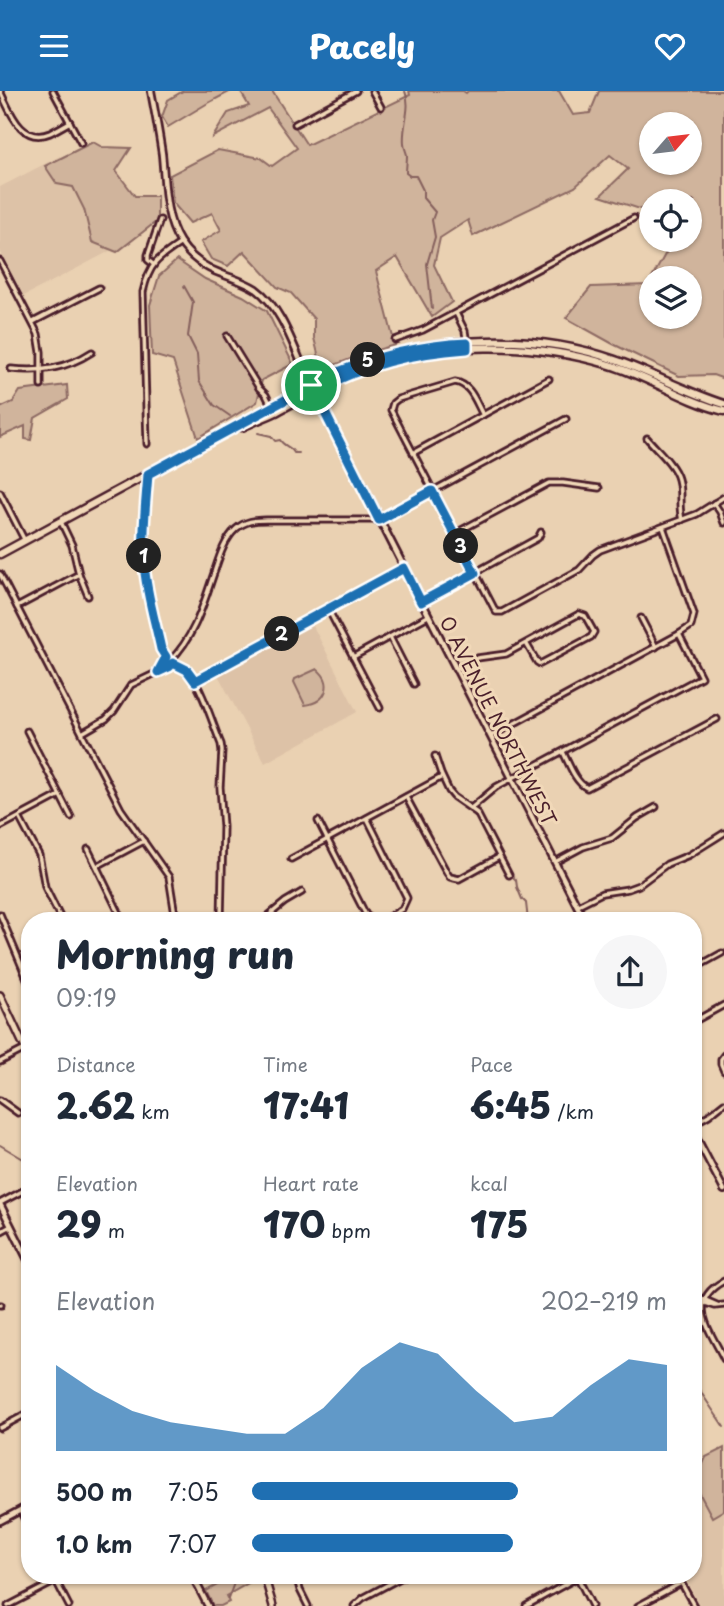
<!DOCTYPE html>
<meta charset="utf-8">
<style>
:root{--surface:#fff;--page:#f6f6f7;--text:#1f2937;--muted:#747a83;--accent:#1f6fb2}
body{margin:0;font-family:"Playpen Sans",sans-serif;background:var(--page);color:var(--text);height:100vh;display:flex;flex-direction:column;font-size:26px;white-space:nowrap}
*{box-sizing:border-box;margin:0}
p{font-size:23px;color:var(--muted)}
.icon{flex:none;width:38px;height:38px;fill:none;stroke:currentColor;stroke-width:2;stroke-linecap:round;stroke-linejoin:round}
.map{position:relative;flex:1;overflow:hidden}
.drawer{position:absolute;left:21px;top:821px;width:681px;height:672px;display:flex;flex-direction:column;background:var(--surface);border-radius:28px;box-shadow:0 2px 5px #0004}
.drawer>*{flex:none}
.needle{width:46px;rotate:62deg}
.tools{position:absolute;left:639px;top:21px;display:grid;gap:14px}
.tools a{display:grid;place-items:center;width:63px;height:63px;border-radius:50%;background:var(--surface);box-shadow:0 2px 5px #0004;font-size:35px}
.pin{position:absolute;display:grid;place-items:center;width:60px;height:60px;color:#fff;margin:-30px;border:4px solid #fff;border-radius:50%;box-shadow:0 2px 7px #0007}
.km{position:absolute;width:35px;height:35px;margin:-18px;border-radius:50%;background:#222;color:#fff;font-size:19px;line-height:35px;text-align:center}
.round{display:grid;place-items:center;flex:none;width:74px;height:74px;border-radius:37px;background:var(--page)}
.overview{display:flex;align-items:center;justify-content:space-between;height:119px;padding:0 35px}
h1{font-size:38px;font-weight:800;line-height:52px}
.figures{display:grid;grid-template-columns:repeat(3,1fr);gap:10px;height:119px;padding:7px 35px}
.figures div{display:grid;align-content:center}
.figures b{font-size:35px;font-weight:800}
.figures small{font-size:19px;font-weight:400}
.figures p{font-size:19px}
.chart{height:196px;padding:14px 35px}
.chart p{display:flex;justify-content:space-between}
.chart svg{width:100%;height:126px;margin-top:7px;fill:var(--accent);opacity:.7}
ul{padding:0 35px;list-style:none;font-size:23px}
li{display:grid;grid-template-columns:112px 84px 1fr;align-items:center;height:52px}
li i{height:18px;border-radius:9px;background:var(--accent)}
header{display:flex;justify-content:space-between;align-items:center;height:91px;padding:0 35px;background:var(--accent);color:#fff;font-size:32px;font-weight:800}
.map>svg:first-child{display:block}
.built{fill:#ddc2a7}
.green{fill:#d0b49c;stroke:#8d6a64;stroke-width:2;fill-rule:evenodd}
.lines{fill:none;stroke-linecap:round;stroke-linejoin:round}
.stream{stroke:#85605d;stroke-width:2}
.minor-casing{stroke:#4a1f2b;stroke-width:9}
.tertiary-casing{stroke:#4a1f2b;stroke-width:10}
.secondary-casing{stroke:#4a1f2b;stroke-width:10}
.primary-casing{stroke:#4a1f2b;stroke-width:11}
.minor{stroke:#f1d8b8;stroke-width:3.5}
.tertiary{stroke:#f1d8b8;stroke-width:4.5}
.secondary{stroke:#f1d8b8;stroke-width:5}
.primary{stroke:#f1d8b8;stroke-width:6}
.route-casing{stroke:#fff;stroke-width:14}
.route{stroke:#1f6fb2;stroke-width:9}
.labels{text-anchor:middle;stroke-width:6;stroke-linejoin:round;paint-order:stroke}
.street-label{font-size:19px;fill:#4a1f2b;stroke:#f1d8b8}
</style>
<header><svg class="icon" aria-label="menu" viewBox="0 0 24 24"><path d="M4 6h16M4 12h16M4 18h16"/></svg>Pacely<svg class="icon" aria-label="heart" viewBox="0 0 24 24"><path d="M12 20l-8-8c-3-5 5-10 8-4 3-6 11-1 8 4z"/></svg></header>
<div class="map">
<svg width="724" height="1515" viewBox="0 0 724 1515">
<rect width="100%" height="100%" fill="#ead1b2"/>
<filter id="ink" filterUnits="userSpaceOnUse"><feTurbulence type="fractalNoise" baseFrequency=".0143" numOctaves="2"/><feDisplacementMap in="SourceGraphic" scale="14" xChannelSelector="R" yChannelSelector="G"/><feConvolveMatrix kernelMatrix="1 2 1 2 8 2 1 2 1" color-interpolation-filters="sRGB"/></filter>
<g filter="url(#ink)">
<g class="built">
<path d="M 60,65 L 110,160 L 24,205 L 0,160 L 0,96 Z"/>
<path d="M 311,531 L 357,621 L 265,672 L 217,582 Z"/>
<path d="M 694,1392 L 712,1426 L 724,1419 L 724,1515 L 700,1515 L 684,1484 L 693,1484 Z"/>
</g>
<g class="green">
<path d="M 183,0 L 231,0 L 208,12 L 168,36 L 162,26 L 168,9 Z"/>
<path d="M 240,0 L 272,0 L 307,54 L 410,4 L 409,0 L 463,0 L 466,2 L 468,0 L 559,0 L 573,24 L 590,22 L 599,0 L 724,0 L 724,288 L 713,284 L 679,285 L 613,253 L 566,227 L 591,196 L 648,194 L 651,188 L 651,226 L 690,226 L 690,187 L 652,187 L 673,149 L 690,149 L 690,119 L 694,110 L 651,110 L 651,118 L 643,119 L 600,105 L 628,78 L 610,64 L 575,96 L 473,145 L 468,129 L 440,147 L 434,174 L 452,211 L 432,226 L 397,166 L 376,180 L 395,254 L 366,262 L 322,279 L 314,247 L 314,228 L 291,202 L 277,196 L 244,160 L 228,175 L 211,168 L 201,151 L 221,139 L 212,122 L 190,132 L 173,112 L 170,84 L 218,59 L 261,67 L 272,75 L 297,57 L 268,17 L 213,46 L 228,22 L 249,15 ZM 651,33 L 690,33 L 690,72 L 651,72 Z"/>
<path d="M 93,51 L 102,56 L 131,57 L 116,80 L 135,105 L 157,105 L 157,130 L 117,161 L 92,151 L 84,118 L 73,96 L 57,93 L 45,75 Z"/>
<path d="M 177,169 L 205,188 L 243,205 L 267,220 L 293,273 L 262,289 L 257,311 L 198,347 L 173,270 L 152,264 L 150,214 L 159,185 Z"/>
<path d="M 67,294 L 68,308 L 35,327 L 31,349 L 25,348 L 25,335 L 0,346 L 0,317 L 13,311 L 20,300 Z"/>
<path d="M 317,578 C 334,592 327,611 305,614 L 294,591 L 295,588 Z"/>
<path d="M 724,1357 L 724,1419 L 712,1426 L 694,1392 L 706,1366 Z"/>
<path d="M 227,1484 L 256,1484 L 257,1487 L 226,1505 L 229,1511 L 221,1515 L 213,1515 L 206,1500 L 223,1491 Z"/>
</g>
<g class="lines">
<g class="stream">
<path d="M 405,0 C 412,17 402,34 404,53 C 404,56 406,60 407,64 C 407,70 406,76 406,82 L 410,85 L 416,85 L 423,99 L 423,107 L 435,121 L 432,129 L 435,146 L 427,173 L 432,218"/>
<path d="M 184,195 L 193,211 L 188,245 L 197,263 L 199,290 L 214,314 L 230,325"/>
<path d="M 258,342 L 271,345 L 275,350 L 280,349 C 283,355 292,356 294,362 L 299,362"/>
<path d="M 513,786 L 516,789 L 517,796 L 522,808 L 526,812 L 528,830"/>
<path d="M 0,1054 L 30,1072"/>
<path d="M 693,1274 L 699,1285 L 699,1296 L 702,1303 L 724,1336"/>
<path d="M 228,1508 L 237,1484"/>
</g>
<defs>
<g id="minor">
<path d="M 0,0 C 10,20 21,54 50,42 C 56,39 63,35 70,31"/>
<path d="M 53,0 L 81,52"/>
<path d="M 372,0 L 381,16"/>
<path d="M 295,33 L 356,0"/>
<path d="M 0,170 L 38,243 L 41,261 L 41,295"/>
<path d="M 153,173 L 148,169 L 148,164 L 160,129"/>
<path d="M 456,222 L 465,240 L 467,253"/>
<path d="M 33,231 L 99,197"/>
<path d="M 227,245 L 259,297 L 266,304 L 272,316"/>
<path d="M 395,249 L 423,239 L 634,127"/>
<path d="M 11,278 C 41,281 66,278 92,261"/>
<path d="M 483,324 C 476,312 471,293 455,291 L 398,308 L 393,312 L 391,319 L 496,521 L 502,521 L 579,479 L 593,464 L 600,459 L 697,423 L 724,406"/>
<path d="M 647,347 C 657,359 674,373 678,388 C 682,402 678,414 682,429"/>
<path d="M 147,353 L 143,201 C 149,173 158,167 181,152"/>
<path d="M 413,362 L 549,288"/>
<path d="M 148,383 C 146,412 142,442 144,471 C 146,501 155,530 161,558 C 171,574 180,571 190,583 C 202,597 213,634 221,653 L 222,660 L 220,696 L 223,736 L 221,830"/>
<path d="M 0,401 L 25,450"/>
<path d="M 714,412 L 720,421 L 724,432"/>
<path d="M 61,431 L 72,454 L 79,483 L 88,505"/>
<path d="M 454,443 L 549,392 L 563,392 L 599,397"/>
<path d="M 0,483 L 121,718 L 169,786 L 176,830"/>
<path d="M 421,511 L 538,447 L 541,441"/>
<path d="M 17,516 L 79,483"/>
<path d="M 328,518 L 380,617"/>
<path d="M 641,527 L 656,556"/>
<path d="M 390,546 L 414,593"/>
<path d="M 353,566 L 428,525"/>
<path d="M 170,570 C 195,545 203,514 214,482 C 219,467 224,449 236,438 C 245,430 255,429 266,429 L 379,429 L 566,328"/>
<path d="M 456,578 L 477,567 L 506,563 L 579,523 L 585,525 L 594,541 L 591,546 L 540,573 L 537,571 L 526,552"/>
<path d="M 160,580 L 173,572"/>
<path d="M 195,590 L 404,477"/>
<path d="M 27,640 L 71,726"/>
<path d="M 82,642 L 106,628 L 114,620 L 131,594 L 158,581 L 166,567"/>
<path d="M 491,645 L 679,543"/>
<path d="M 563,661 C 569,673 575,691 587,697 L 717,628"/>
<path d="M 435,665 L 441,683 L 449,700 L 454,706 L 477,722 L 509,784"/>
<path d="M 406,706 L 447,782 L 450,786 L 459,788 L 499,766"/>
<path d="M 471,717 L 496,696 L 701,586 L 679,543 L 691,535 L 694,523 L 663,436"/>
<path d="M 19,726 L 39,764 L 45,796 L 62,830"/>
<path d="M 318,730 L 366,824 C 378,835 390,825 402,818 L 407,807 L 367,727"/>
<path d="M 0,736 L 60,704"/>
<path d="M 88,758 L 123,830"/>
<path d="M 291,768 L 442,686"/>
<path d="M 555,771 L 583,756 L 612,747 L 637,727 L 656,716"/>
<path d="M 97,775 L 144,750"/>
<path d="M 578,814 L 602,802 L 628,798 L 639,794 L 667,773 L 689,764 L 724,742"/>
<path d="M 0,823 L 30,895"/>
<path d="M 262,830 L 285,811 L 302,801"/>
<path d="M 693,878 L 722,862"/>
<path d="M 693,931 L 724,914"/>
<path d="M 724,964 L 721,968 L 721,973 L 724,980"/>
<path d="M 0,971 L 25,958"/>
<path d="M 0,1009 L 18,1022"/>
<path d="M 693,1033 L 709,1024 L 724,1012"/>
<path d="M 0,1112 L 30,1096"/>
<path d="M 0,1141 L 11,1135"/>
<path d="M 724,1190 C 685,1210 710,1239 724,1268"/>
<path d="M 693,1207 L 701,1207 L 717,1214"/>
<path d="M 693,1208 L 715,1215 L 724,1214"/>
<path d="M 0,1214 L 1,1214"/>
<path d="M 693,1325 L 696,1349 L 693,1362"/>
<path d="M 0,1337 L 30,1321"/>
<path d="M 20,1419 L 30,1439"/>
<path d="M 53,1484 L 69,1515"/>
<path d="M 296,1484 L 300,1499 L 308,1515"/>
<path d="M 677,1484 L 694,1515"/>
<path d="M 578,1487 L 592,1515"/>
<path d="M 265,1490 L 286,1484"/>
<path d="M 8,1515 L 56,1490"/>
<path d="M 354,1515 L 363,1507 L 406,1484"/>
<path d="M 526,1515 L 582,1484"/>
<path d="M 638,1515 L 681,1492"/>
</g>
<g id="tertiary">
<path d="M 151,0 C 155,21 159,42 162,63 C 165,92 164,126 180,151 C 190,166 205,177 222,183 C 234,188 245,191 256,198 C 284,218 296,264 311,294 L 585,830"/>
<path d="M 693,1040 L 724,1099"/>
<path d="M 0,1113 L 30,1173"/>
<path d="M 0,1430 L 30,1414"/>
<path d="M 192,1484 L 208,1515"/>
</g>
<g id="secondary">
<path d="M 0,904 L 30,968"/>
<path d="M 264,1484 L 273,1515"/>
</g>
<g id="primary">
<path d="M 242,336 C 253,331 265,326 276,321 C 305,306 332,289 362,278 C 440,250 531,250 610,274 C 649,286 684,310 724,320"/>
<path d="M 0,463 L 333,283 C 420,247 526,237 615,269 C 652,282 686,301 724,313"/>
</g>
</defs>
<use href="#minor" class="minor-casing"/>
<use href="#tertiary" class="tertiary-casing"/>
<use href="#secondary" class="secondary-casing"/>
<use href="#primary" class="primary-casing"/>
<use href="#minor" class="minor"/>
<use href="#tertiary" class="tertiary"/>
<use href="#secondary" class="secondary"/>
<use href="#primary" class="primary"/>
</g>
</g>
<g class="lines" filter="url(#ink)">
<defs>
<path id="route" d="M 467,252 L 467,258 C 410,262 365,274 314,300 L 379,429 L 432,400 L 475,482 L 421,511 L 404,477 L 195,590 L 187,579 L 173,572 L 169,576 L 158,581 L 166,566 L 161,558 C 155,530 146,501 144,472 C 142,442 146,412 148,383 L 333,283 C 377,265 420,254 467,252 Z"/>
</defs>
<use href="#route" class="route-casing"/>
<use href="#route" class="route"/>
</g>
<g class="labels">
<g class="street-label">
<text transform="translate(498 630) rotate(63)" y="7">O AVENUE NORTHWEST</text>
</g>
</g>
</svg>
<div class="tools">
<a><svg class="needle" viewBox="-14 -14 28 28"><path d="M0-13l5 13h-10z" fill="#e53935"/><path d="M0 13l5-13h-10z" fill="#747a83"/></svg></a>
<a><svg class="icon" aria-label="locate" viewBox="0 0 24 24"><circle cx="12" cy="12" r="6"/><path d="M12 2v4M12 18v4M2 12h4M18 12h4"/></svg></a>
<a><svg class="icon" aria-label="layers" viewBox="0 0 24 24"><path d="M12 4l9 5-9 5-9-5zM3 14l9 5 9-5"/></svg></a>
</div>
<div class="pin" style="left:311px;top:294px;background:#1e9e55"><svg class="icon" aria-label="arrive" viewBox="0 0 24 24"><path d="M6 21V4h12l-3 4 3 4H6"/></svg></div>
<b class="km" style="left:144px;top:465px">1</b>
<b class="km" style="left:282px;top:543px">2</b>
<b class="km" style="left:461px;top:455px">3</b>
<b class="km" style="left:368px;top:269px">5</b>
<section class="drawer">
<div class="overview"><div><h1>Morning run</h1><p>09:19</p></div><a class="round"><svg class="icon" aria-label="share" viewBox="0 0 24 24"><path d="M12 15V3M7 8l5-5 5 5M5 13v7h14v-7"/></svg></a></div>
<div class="figures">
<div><p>Distance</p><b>2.62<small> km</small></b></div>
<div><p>Time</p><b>17:41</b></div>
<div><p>Pace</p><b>6:45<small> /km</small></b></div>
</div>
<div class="figures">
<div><p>Elevation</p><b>29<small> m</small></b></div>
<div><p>Heart rate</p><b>170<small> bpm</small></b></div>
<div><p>kcal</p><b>175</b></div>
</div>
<div class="chart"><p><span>Elevation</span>202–219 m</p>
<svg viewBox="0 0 160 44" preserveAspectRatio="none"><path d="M0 44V14L10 23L20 30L30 34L40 36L50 38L60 38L70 29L80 15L90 6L100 10L110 23L120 34L130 32L140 21L150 12L160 14V44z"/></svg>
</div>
<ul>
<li><b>500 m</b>7:05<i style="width:64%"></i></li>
<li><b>1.0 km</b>7:07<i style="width:63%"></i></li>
</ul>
</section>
</div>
